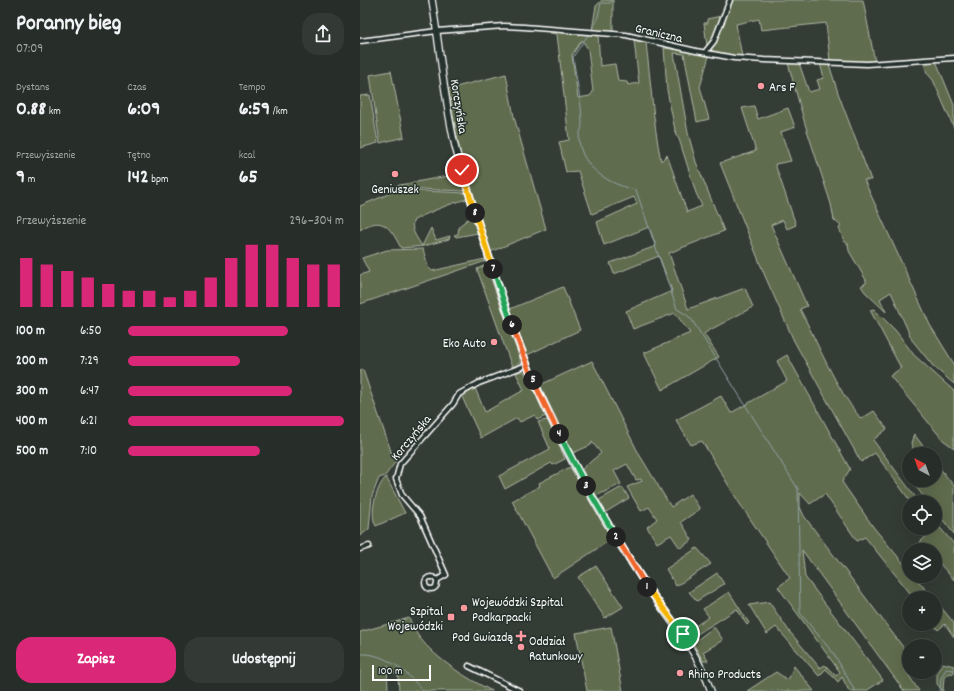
<!DOCTYPE html>
<html lang="pl">
<meta charset="utf-8">
<style>
:root{--surface:#272d28;--page:#333934;--text:#f1f3f6;--muted:#a4a8a8;--line:#434945;--accent:#db2777}
body{margin:0;font-family:Dekko,sans-serif;background:var(--page);color:var(--text);height:100vh;display:flex;flex-direction:column;font-size:15px;white-space:nowrap}
*{box-sizing:border-box;margin:0}
p{font-size:13px;color:var(--muted)}
.icon{flex:none;width:22px;height:22px;fill:none;stroke:currentColor;stroke-width:2;stroke-linecap:round;stroke-linejoin:round}
.map{position:relative;flex:1;overflow:hidden}
.side{display:flex;flex-direction:column;background:var(--surface);width:360px}
.side>*{flex:none}
.needle{width:26px;rotate:319deg}
.controls{position:absolute;left:542px;top:447px;display:grid;gap:8px}
.controls a{display:grid;place-items:center;width:40px;height:40px;border-radius:50%;background:var(--surface);box-shadow:0 4px 16px #0002,0 0 0 1px var(--line);font-size:20px}
.scale{position:absolute;left:12px;bottom:10px;width:59px;box-sizing:border-box;padding-left:4px;border:2px solid #fff;border-top:0;font-size:11px;line-height:14px;white-space:nowrap;color:#fff;-webkit-text-stroke:3px #26332d;paint-order:stroke}
.pin{position:absolute;display:grid;place-items:center;width:34px;height:34px;color:#fff;margin:-17px;border:2px solid #fff;border-radius:50%;box-shadow:0 1px 4px #0007}
.km{position:absolute;width:20px;height:20px;margin:-10px;border-radius:50%;background:#222;color:#fff;font-size:11px;line-height:20px;text-align:center}
.round{display:grid;place-items:center;flex:none;width:42px;height:42px;border-radius:16px;background:var(--page)}
.summary{display:flex;align-items:center;justify-content:space-between;height:68px;padding:0 16px}
h1{font-size:22px;font-weight:800;line-height:30px}
.stats{display:grid;grid-template-columns:repeat(3,1fr);gap:6px;height:68px;padding:4px 16px}
.stats div{display:grid;align-content:center}
.stats b{font-size:20px;font-weight:800}
.stats small{font-size:11px;font-weight:400}
.stats p{font-size:11px}
.chart{height:112px;padding:8px 16px}
.chart p{display:flex;justify-content:space-between}
.chart svg{width:100%;height:72px;margin-top:4px;stroke:var(--accent);stroke-width:6}
.button{display:flex;gap:8px;margin-top:auto;padding:8px 16px}
.button a{flex:1;height:46px;border-radius:16px;background:var(--accent);color:#fff;font-size:16px;font-weight:800;line-height:46px;text-align:center}
.button a+a{background:var(--page);color:var(--text)}
ul{padding:0 16px;list-style:none;font-size:13px}
li{display:grid;grid-template-columns:64px 48px 1fr;align-items:center;height:30px}
li i{height:10px;border-radius:5px;background:var(--accent)}
main{display:flex;flex:1;min-height:0}
.map>svg:first-child{display:block}
.green{fill:#5e6c4d;stroke:#aeb6a6;fill-rule:evenodd}
.lines{fill:none;stroke-linecap:round;stroke-linejoin:round}
.stream{stroke:#93a3a9;stroke-width:1}
.minor-casing{stroke:#fff;stroke-width:7}
.secondary-casing{stroke:#fff;stroke-width:8}
.minor{stroke:#26332d;stroke-width:4}
.secondary{stroke:#26332d;stroke-width:5.5}
.split-1-casing{stroke:#fff;stroke-width:8}
.split-2-casing{stroke:#fff;stroke-width:8}
.split-3-casing{stroke:#fff;stroke-width:8}
.split-4-casing{stroke:#fff;stroke-width:8}
.split-5-casing{stroke:#fff;stroke-width:8}
.split-6-casing{stroke:#fff;stroke-width:8}
.split-7-casing{stroke:#fff;stroke-width:8}
.split-8-casing{stroke:#fff;stroke-width:8}
.split-9-casing{stroke:#fff;stroke-width:8}
.split-1{stroke:#f5b400;stroke-width:5}
.split-2{stroke:#f0652b;stroke-width:5}
.split-3{stroke:#22a559;stroke-width:5}
.split-4{stroke:#22a559;stroke-width:5}
.split-5{stroke:#f0652b;stroke-width:5}
.split-6{stroke:#f0652b;stroke-width:5}
.split-7{stroke:#22a559;stroke-width:5}
.split-8{stroke:#f5b400;stroke-width:5}
.split-9{stroke:#f5b400;stroke-width:5}
.poi-dot{fill:#ff9aa2;stroke:#26332d;stroke-width:1.5}
.labels{text-anchor:middle;stroke-width:3;stroke-linejoin:round;paint-order:stroke}
.street-label{font-size:13px;fill:#fff;stroke:#26332d}
.poi-label{font-size:13px;fill:#fff;stroke:#26332d;text-anchor:start}
</style>
<main>
<section class="side">
<div class="summary"><div><h1>Poranny bieg</h1><p>07:09</p></div><a class="round"><svg class="icon" aria-label="share" viewBox="0 0 24 24"><path d="M12 15V3M7 8l5-5 5 5M5 13v7h14v-7"/></svg></a></div>
<div class="stats">
<div><p>Dystans</p><b>0.88<small> km</small></b></div>
<div><p>Czas</p><b>6:09</b></div>
<div><p>Tempo</p><b>6:59<small> /km</small></b></div>
</div>
<div class="stats">
<div><p>Przewyższenie</p><b>9<small> m</small></b></div>
<div><p>Tętno</p><b>142<small> bpm</small></b></div>
<div><p>kcal</p><b>65</b></div>
</div>
<div class="chart"><p><span>Przewyższenie</span>296–304 m</p>
<svg viewBox="0 0 160 44" preserveAspectRatio="none"><path d="M5 44V14M15 44V18M25 44V22M35 44V26M45 44V30M55 44V34M65 44V34M75 44V38M85 44V34M95 44V26M105 44V14M115 44V6M125 44V6M135 44V14M145 44V18M155 44V18"/></svg>
</div>
<ul>
<li><b>100 m</b>6:50<i style="width:74%"></i></li>
<li><b>200 m</b>7:29<i style="width:52%"></i></li>
<li><b>300 m</b>6:47<i style="width:76%"></i></li>
<li><b>400 m</b>6:21<i style="width:100%"></i></li>
<li><b>500 m</b>7:10<i style="width:61%"></i></li>
</ul>
<div class="button"><a>Zapisz</a><a>Udostępnij</a></div>
</section>
<div class="map">
<svg width="594" height="691" viewBox="0 0 594 691">
<rect width="100%" height="100%" fill="#343c36"/>
<filter id="ink" filterUnits="userSpaceOnUse"><feTurbulence type="fractalNoise" baseFrequency=".025" numOctaves="2"/><feDisplacementMap in="SourceGraphic" scale="8" xChannelSelector="R" yChannelSelector="G"/><feConvolveMatrix kernelMatrix="1 2 1 2 8 2 1 2 1" color-interpolation-filters="sRGB"/></filter>
<g filter="url(#ink)">
<g class="green">
<path d="M 242,0 L 253,0 L 253,32 L 246,32 L 245,29 L 243,31 L 232,30 L 236,6 Z"/>
<path d="M 372,0 L 503,0 L 515,62 L 470,61 L 466,23 L 401,30 L 399,19 L 376,24 L 382,57 L 353,52 L 351,48 L 357,40 Z"/>
<path d="M 361,16 L 352,40 L 347,46 L 344,23 L 348,23 L 347,19 Z"/>
<path d="M 191,30 L 238,34 L 240,66 L 255,64 L 258,81 L 267,82 L 268,85 L 279,83 L 274,40 L 286,43 C 291,83 293,122 301,161 L 307,155 L 327,212 L 342,206 L 336,193 L 319,139 L 316,135 L 307,90 L 304,48 L 346,53 L 349,56 L 340,87 L 349,119 L 337,122 L 324,54 L 314,53 L 328,133 L 336,162 L 364,231 L 309,253 L 328,309 L 385,288 L 393,307 L 348,331 L 344,334 L 359,357 L 302,390 L 284,353 L 330,333 L 315,313 L 273,329 L 266,311 L 312,291 L 299,256 L 254,274 L 250,263 L 296,246 L 289,227 L 244,245 L 237,222 L 277,204 L 274,197 L 232,214 L 218,171 L 206,172 L 199,142 L 209,140 L 197,34 L 190,33 ZM 222,40 L 228,49 L 233,92 L 230,96 L 218,98 L 212,55 Z"/>
<path d="M 563,61 L 576,61 L 594,105 L 594,128 L 573,80 L 567,73 Z"/>
<path d="M 428,63 L 439,63 L 449,92 L 460,89 L 457,80 L 464,78 L 460,63 L 469,64 L 478,93 L 511,180 L 504,180 L 570,325 L 594,364 L 594,384 L 573,366 L 552,340 L 531,292 L 520,299 L 526,312 L 505,292 L 501,286 L 506,283 L 506,280 L 489,251 L 488,244 L 484,241 L 479,228 L 481,226 L 474,220 L 471,204 L 445,124 Z"/>
<path d="M 31,71 L 44,137 L 20,143 L 10,75 Z"/>
<path d="M 146,74 L 154,117 L 186,229 L 130,252 L 101,157 L 88,89 Z"/>
<path d="M 10,95 L 18,143 L 0,148 L 0,96 Z"/>
<path d="M 394,106 L 398,119 L 428,108 L 435,127 L 421,132 L 431,161 L 415,164 L 436,225 L 427,229 L 423,220 L 411,225 L 447,306 L 440,309 C 459,346 475,387 501,419 L 514,411 L 527,429 L 513,440 L 559,502 L 551,502 L 515,453 L 501,462 L 434,341 L 405,276 L 360,163 L 396,151 L 382,108 Z"/>
<path d="M 98,173 L 105,191 L 35,188 L 35,186 L 98,174 Z"/>
<path d="M 38,190 L 106,193 L 107,199 C 89,204 72,211 54,220 C 49,228 57,238 62,246 L 71,228 L 76,240 L 90,236 L 89,239 L 64,246 L 41,248 C 31,229 23,214 0,230 L 0,206 Z"/>
<path d="M 112,216 L 118,233 L 96,237 L 94,235 L 98,234 L 99,226 Z"/>
<path d="M 63,249 L 68,267 L 72,271 L 125,259 L 126,261 L 0,304 L 0,275 L 9,272 L 2,258 L 27,250 Z"/>
<path d="M 126,265 L 160,359 L 160,363 L 152,367 L 117,269 Z"/>
<path d="M 203,287 L 220,330 L 167,355 L 150,309 Z"/>
<path d="M 514,309 L 536,331 L 554,355 L 594,391 L 594,448 L 583,440 L 530,376 L 541,368 L 510,310 Z"/>
<path d="M 427,355 L 490,469 L 482,482 L 514,528 L 549,570 L 549,576 L 554,576 L 573,598 L 554,598 L 505,537 L 497,541 L 465,494 L 450,504 L 440,493 L 440,507 L 444,516 L 549,655 L 549,659 L 543,663 L 546,671 L 559,691 L 544,691 L 442,550 L 445,577 L 523,680 L 506,691 L 489,691 L 482,677 L 478,682 L 466,669 L 459,676 L 416,627 L 407,634 L 389,605 L 409,602 L 429,631 L 460,668 L 465,665 L 476,676 L 480,672 L 418,587 L 430,578 L 378,501 L 342,441 L 331,445 L 316,420 L 361,396 L 371,413 L 427,381 L 417,361 Z"/>
<path d="M 232,361 L 279,454 L 311,507 L 330,494 L 340,509 L 321,522 L 332,540 L 320,548 L 311,535 L 297,543 L 287,527 L 297,519 L 289,507 L 281,511 L 267,487 L 282,481 L 281,479 L 276,480 L 267,464 L 254,471 L 261,484 L 236,496 L 222,469 L 241,453 L 232,442 L 231,445 L 213,453 L 180,385 Z"/>
<path d="M 3,370 L 33,457 L 36,461 L 25,476 L 19,478 L 12,496 L 9,529 L 0,536 L 0,371 Z"/>
<path d="M 163,370 L 188,415 L 177,420 L 175,415 L 160,422 L 157,418 L 121,438 L 102,397 L 115,388 L 125,412 L 164,390 L 156,373 Z"/>
<path d="M 187,420 L 189,421 L 205,459 L 193,465 L 191,463 L 145,489 L 139,476 L 190,449 L 178,422 Z"/>
<path d="M 554,434 L 569,454 L 555,454 L 551,443 Z"/>
<path d="M 575,462 L 594,486 L 594,534 L 575,510 L 575,502 L 568,502 L 556,487 L 569,480 L 575,480 Z"/>
<path d="M 210,467 L 253,538 L 193,578 L 152,501 L 180,486 L 179,483 Z"/>
<path d="M 26,477 L 45,513 L 16,526 C 9,514 16,487 26,477 Z"/>
<path d="M 260,488 L 263,488 L 269,498 L 246,512 L 239,500 Z"/>
<path d="M 575,522 L 594,544 L 594,580 L 575,558 L 575,550 L 567,550 L 560,542 L 572,531 L 571,528 L 575,528 Z"/>
<path d="M 337,548 L 351,564 L 316,586 L 306,569 Z"/>
<path d="M 236,566 L 263,607 L 245,618 L 218,577 Z"/>
<path d="M 357,573 L 364,584 L 337,601 L 329,592 Z"/>
<path d="M 369,592 L 389,623 L 387,625 L 377,609 L 331,638 L 326,632 L 349,617 L 343,609 Z"/>
<path d="M 575,600 L 594,623 L 594,637 L 585,624 L 578,630 L 573,624 L 575,624 Z"/>
<path d="M 49,618 C 52,624 55,632 59,637 C 77,660 106,678 132,691 L 39,691 L 38,676 L 27,666 L 28,691 L 0,691 L 0,632 Z"/>
<path d="M 251,627 L 263,691 L 227,691 L 216,633 Z"/>
<path d="M 354,627 L 363,640 L 343,652 L 348,661 L 343,661 L 333,643 Z"/>
<path d="M 583,663 L 594,666 L 594,674 L 590,673 L 584,677 L 583,691 L 577,684 L 577,672 Z"/>
<path d="M 434,666 L 454,691 L 387,691 L 416,672 L 428,680 Z"/>
</g>
<g class="lines">
<g class="stream">
<path d="M 232,29 L 237,21 L 241,3 L 250,3 L 251,0"/>
<path d="M 228,35 L 213,57 C 216,78 222,102 222,124 C 222,129 219,134 219,139 C 221,168 250,185 276,190 L 317,309 L 327,315 L 332,320 L 438,489 L 440,613 L 474,654 L 495,691"/>
<path d="M 0,654 C 25,652 48,673 63,691"/>
<path d="M 580,691 L 581,678 L 586,669 L 594,670"/>
</g>
<defs>
<g id="minor">
<path d="M 0,41 L 77,31 L 144,26 L 164,27 L 266,35 L 336,51 L 374,58 L 404,60 L 507,64 L 594,58"/>
<path d="M 346,51 L 354,41 L 370,0"/>
<path d="M 0,549 L 9,546"/>
<circle cx="71" cy="583" r="6"/>
<path d="M 77,580 L 86,575 L 60,516 L 42,495 L 36,479 L 40,464 L 93,404 L 99,394 L 119,383 L 167,365"/>
<path d="M 109,666 L 160,691"/>
</g>
<path id="secondary" d="M 72,0 C 80,49 84,98 95,146 C 101,170 110,195 117,219 C 142,302 171,385 212,461 C 234,503 258,543 284,582 C 310,622 335,645 351,691"/>
</defs>
<use href="#minor" class="minor-casing"/>
<use href="#secondary" class="secondary-casing"/>
<use href="#minor" class="minor"/>
<use href="#secondary" class="secondary"/>
</g>
</g>
<g class="lines" filter="url(#ink)">
<defs>
<path id="split-1" d="M 287,587 L 323,634"/>
<path id="split-2" d="M 256,537 L 287,587"/>
<path id="split-3" d="M 226,486 L 256,537"/>
<path id="split-4" d="M 199,434 L 226,486"/>
<path id="split-5" d="M 173,380 L 199,434"/>
<path id="split-6" d="M 152,325 L 173,380"/>
<path id="split-7" d="M 133,269 L 152,325"/>
<path id="split-8" d="M 115,213 L 133,269"/>
<path id="split-9" d="M 102,170 L 115,213"/>
</defs>
<use href="#split-1" class="split-1-casing"/>
<use href="#split-2" class="split-2-casing"/>
<use href="#split-3" class="split-3-casing"/>
<use href="#split-4" class="split-4-casing"/>
<use href="#split-5" class="split-5-casing"/>
<use href="#split-6" class="split-6-casing"/>
<use href="#split-7" class="split-7-casing"/>
<use href="#split-8" class="split-8-casing"/>
<use href="#split-9" class="split-9-casing"/>
<use href="#split-1" class="split-1"/>
<use href="#split-2" class="split-2"/>
<use href="#split-3" class="split-3"/>
<use href="#split-4" class="split-4"/>
<use href="#split-5" class="split-5"/>
<use href="#split-6" class="split-6"/>
<use href="#split-7" class="split-7"/>
<use href="#split-8" class="split-8"/>
<use href="#split-9" class="split-9"/>
</g>
<g class="poi-dot">
<circle cx="401" cy="86" r="4"/>
<circle cx="35" cy="174" r="4"/>
<circle cx="134" cy="342" r="4"/>
<circle cx="104" cy="608" r="4"/>
<rect x="87" y="613" width="8" height="8" rx="2"/>
<path d="M159 630h4v4h4v4h-4v4h-4v-4h-4v-4h4z"/>
<circle cx="161" cy="647" r="4"/>
<circle cx="320" cy="673" r="4"/>
</g>
<g class="labels">
<g class="street-label">
<text transform="translate(299 32) rotate(13)" y="5">Graniczna</text>
<text transform="translate(100 106) rotate(81)" y="5">Korczyńska</text>
<text transform="translate(50 437) rotate(-50)" y="5">Korczyńska</text>
</g>
<g class="poi-label">
<text x="409" y="91">Ars F</text>
<text x="35" y="193" text-anchor="middle">Geniuszek</text>
<text x="126" y="347" text-anchor="end">Eko Auto</text>
<text x="112" y="606">Wojewódzki Szpital<tspan x="112" dy="15">Podkarpacki</tspan></text>
<text x="83" y="615" text-anchor="end">Szpital<tspan x="83" dy="15">Wojewódzki</tspan></text>
<text x="153" y="641" text-anchor="end">Pod Gwiazdą</text>
<text x="169" y="645">Oddział<tspan x="169" dy="15">Ratunkowy</tspan></text>
<text x="328" y="678">Rhino Products</text>
</g>
</g>
</svg>
<div class="controls">
<a><svg class="needle" viewBox="-14 -14 28 28"><path d="M0-13l5 13h-10z" fill="#e53935"/><path d="M0 13l5-13h-10z" fill="#a4a8a8"/></svg></a>
<a><svg class="icon" aria-label="locate" viewBox="0 0 24 24"><circle cx="12" cy="12" r="6"/><path d="M12 2v4M12 18v4M2 12h4M18 12h4"/></svg></a>
<a><svg class="icon" aria-label="layers" viewBox="0 0 24 24"><path d="M12 4l9 5-9 5-9-5zM3 14l9 5 9-5"/></svg></a>
<a>+</a>
<a>−</a>
</div>
<div class="scale">100 m</div>
<div class="pin" style="left:323px;top:634px;background:#1e9e55"><svg class="icon" aria-label="arrive" viewBox="0 0 24 24"><path d="M6 21V4h12l-3 4 3 4H6"/></svg></div>
<div class="pin" style="left:102px;top:170px;background:#d93025"><svg class="icon" aria-label="check" viewBox="0 0 24 24"><path d="M5 12l5 5 9-10"/></svg></div>
<b class="km" style="left:287px;top:587px">1</b>
<b class="km" style="left:256px;top:537px">2</b>
<b class="km" style="left:226px;top:486px">3</b>
<b class="km" style="left:199px;top:434px">4</b>
<b class="km" style="left:173px;top:380px">5</b>
<b class="km" style="left:152px;top:325px">6</b>
<b class="km" style="left:133px;top:269px">7</b>
<b class="km" style="left:115px;top:213px">8</b>
</div>
</main>
